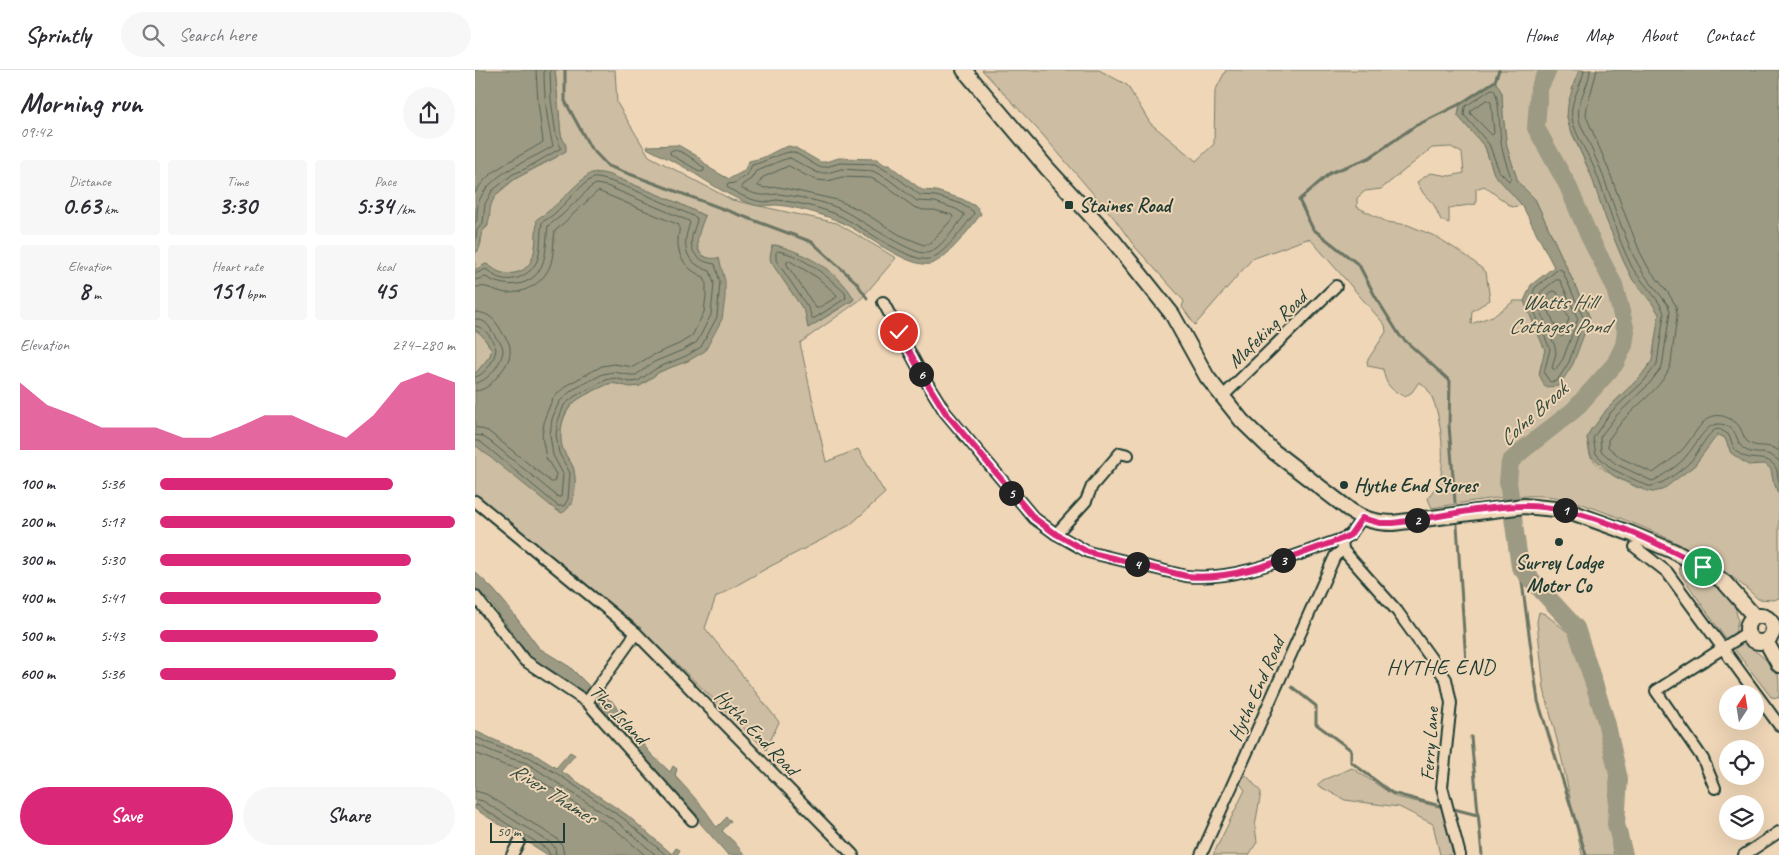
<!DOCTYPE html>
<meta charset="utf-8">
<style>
:root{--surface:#fff;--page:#f7f7f7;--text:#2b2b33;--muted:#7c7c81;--line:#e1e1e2;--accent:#db2777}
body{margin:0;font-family:Caveat,sans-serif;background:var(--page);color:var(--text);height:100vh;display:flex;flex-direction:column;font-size:19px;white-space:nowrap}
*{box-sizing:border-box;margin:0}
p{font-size:16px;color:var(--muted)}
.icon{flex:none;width:28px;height:28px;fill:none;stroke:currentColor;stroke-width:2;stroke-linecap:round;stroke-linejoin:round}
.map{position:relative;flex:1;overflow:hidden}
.details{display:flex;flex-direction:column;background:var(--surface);width:475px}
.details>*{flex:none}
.needle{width:32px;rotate:12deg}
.buttons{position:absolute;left:1244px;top:615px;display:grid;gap:10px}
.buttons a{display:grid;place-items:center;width:45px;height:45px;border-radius:50%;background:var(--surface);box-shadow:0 5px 20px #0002;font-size:25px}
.scale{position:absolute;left:15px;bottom:12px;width:75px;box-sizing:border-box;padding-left:5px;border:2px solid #1f3d34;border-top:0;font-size:14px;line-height:18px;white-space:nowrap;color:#1f3d34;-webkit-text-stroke:4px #efd6b7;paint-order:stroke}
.pin{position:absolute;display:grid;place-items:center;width:42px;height:42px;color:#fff;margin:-21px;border:2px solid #fff;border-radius:50%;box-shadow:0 1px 5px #0007}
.km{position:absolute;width:25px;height:25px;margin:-12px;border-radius:50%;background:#222;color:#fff;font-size:14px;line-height:25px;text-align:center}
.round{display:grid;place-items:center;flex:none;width:52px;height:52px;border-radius:26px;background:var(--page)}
.summary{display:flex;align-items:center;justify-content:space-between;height:85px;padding:0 20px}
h1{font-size:28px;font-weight:800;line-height:38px}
.metrics{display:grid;grid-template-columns:repeat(3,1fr);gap:8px;height:85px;padding:5px 20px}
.metrics div{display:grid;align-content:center;border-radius:5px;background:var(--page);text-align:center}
.metrics b{font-size:25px;font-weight:800}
.metrics small{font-size:14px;font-weight:400}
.metrics p{font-size:14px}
.chart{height:140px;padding:10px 20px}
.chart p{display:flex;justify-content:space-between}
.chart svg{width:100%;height:90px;margin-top:5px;fill:var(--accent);opacity:.7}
.primary-button{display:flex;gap:10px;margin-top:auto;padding:10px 20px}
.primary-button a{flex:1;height:58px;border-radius:30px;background:var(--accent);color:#fff;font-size:20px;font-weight:800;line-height:58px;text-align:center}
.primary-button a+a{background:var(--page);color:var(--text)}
ul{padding:0 20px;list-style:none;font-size:16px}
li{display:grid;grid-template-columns:80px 60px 1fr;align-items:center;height:38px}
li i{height:12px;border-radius:6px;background:var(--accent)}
header{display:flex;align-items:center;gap:30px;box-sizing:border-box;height:70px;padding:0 25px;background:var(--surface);border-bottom:1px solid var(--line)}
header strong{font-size:24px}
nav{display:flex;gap:28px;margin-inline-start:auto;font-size:18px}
.search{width:350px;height:45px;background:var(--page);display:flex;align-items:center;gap:12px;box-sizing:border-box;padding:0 18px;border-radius:28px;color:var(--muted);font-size:19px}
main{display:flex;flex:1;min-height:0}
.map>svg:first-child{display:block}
.green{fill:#cdbda2;stroke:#767d6b;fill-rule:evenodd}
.water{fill:#9d9a83;stroke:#6b7563}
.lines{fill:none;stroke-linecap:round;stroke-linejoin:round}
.shore{stroke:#516254;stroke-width:1}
.stream{stroke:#6b7563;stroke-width:3}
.river{stroke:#9d9a83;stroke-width:18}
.street-casing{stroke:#1f3d34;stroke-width:14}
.secondary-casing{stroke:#1f3d34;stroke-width:18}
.street{stroke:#efd6b7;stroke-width:10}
.secondary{stroke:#efd6b7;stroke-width:14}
.route-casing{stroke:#fff;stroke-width:10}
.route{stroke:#db2777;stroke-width:6}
.poi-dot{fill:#1f3d34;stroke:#efd6b7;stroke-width:2}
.labels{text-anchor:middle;stroke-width:4;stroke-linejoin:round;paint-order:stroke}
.poi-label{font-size:20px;font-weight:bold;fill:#1f3d34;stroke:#efd6b7;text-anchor:start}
.street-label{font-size:20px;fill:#1f3d34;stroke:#efd6b7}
.water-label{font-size:21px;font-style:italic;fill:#324b40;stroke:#efd6b7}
.quarter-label{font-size:22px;letter-spacing:1px;fill:#1f3d34;stroke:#efd6b7}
</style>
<header>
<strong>Sprintly</strong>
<div class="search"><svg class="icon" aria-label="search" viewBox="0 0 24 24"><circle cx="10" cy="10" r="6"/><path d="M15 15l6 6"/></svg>Search here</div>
<nav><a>Home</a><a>Map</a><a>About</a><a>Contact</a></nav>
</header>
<main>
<section class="details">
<div class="summary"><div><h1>Morning run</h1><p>09:42</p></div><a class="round"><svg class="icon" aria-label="share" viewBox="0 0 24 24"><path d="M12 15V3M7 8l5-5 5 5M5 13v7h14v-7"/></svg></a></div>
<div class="metrics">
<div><p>Distance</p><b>0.63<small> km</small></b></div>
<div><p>Time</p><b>3:30</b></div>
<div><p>Pace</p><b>5:34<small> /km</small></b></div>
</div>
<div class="metrics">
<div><p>Elevation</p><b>8<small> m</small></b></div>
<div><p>Heart rate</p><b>151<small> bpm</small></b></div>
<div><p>kcal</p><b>45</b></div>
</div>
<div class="chart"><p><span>Elevation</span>274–280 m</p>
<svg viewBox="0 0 160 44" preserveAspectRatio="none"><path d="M0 44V11L10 22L20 27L30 33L40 33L50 33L60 38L70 38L80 33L90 27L100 27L110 33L120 38L130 27L140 11L150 6L160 11V44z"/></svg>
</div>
<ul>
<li><b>100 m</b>5:36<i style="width:79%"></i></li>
<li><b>200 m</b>5:17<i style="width:100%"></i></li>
<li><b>300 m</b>5:30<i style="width:85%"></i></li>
<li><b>400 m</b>5:41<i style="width:75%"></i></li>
<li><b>500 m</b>5:43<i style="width:74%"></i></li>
<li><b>600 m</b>5:36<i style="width:80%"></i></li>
</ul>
<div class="primary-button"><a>Save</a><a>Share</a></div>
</section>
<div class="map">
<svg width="1304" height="785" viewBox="0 0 1304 785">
<rect width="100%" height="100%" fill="#efd6b7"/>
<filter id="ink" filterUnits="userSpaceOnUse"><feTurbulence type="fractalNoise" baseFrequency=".02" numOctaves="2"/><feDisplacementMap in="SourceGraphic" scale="10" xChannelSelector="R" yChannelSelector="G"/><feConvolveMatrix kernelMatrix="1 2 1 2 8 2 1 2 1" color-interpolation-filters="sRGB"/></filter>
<g filter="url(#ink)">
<g class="green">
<path d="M 80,0 L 140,0 L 142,33 L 174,86 L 257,130 L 362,153 L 421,188 L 385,230 L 325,273 L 351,392 L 383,379 L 410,423 L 375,455 L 294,497 L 241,527 L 230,558 L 304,652 L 291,680 L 199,591 L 0,423 L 0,375 L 97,435 C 99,425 101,410 99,400 C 98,393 91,387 88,380 C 82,363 88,341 102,330 C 111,324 123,319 133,314 C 143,312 153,318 164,316 C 171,314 177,307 183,303 C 199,294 230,288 236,268 L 235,189 L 226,184 C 218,170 224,160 230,146 L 203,133 L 135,105 L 120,102 L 109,108 L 79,138 L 62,150 C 60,169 64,198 40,203 C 35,204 29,204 24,202 C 19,200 16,196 11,194 L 0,200 L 0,183 L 3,181 L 6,173 L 7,162 L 13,156 L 14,136 L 21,125 L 40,109 L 82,87 L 91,76 L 86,65 ZM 300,175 C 326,181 368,204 379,230 L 333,258 L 330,242 L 296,192 L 297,176 Z"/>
<path d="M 507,0 L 624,0 L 652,15 L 675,53 L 721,91 L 739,74 L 740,21 L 751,0 L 1104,0 L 1099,13 L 1092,47 L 1094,57 L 1116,105 L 1131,149 L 1148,190 L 1158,210 L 1177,233 L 1184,244 L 1177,291 L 1165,307 L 1132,339 L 1112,368 C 1114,374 1113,382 1116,387 C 1125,401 1162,420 1178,422 L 1219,396 L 1242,364 L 1250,368 L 1256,383 L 1290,394 L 1296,399 L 1298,410 L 1304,425 L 1304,528 L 1299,530 L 1283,529 C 1241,488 1184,462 1129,442 C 1111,435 1090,427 1070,426 C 1034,424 993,432 957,438 L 953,429 C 956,422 964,414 965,409 C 971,389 966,321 944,312 L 937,322 L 930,327 C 915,319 911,316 908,299 L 893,296 L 892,291 L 911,262 L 910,255 L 836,170 L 832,169 L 777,189 L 720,255 L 707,237 L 709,231 L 660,177 L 639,148 L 567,64 ZM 1020,11 L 1027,23 L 1028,45 L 1032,77 L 1043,112 L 1060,129 L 1115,248 L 1064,304 L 1070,280 L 1049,231 L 1039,231 L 1020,245 L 996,254 L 997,241 L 1015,230 L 1011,202 L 993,187 L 962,167 L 933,155 L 912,152 L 882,137 L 882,128 L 890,121 L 906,119 L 957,78 L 976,77 L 987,83 L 989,103 L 975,106 L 955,103 L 942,112 L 948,123 L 959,135 L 966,150 L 974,153 L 974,138 L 1001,134 L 1001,119 L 1009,116 L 1037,137 L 1047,135 L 1019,104 L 1010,77 L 983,46 L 985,34 Z"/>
<path d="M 0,260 C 9,264 10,272 17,279 L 15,286 L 0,304 Z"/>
<path d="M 1204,489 L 1242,512 L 1260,536 L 1263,550 L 1260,564 L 1252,571 L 1205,503 Z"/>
<path d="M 1064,542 L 1070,544 L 1094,563 L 1102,571 L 1112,590 L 1134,677 L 1137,776 L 1139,785 L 1107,785 L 1088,694 L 1069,619 L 1062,552 Z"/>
<path d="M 1267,573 C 1275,575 1300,596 1303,604 C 1304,610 1304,621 1304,628 L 1296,627 L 1260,580 L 1259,577 Z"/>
<path d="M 877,698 L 921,727 L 974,739 L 989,785 L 965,785 L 958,754 L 924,737 L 870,730 L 842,715 L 848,710 Z"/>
<path d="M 771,705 L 786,722 L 780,756 L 782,772 L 774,785 L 738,785 L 770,720 L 764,712 Z"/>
</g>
<g class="water">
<path d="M 0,0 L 80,0 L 86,65 L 91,76 L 91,81 C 72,93 31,109 20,127 C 12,138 17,147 12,156 C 11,159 8,159 7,162 C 4,170 8,177 0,183 Z"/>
<path d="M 1104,0 L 1304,0 L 1304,425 L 1298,410 L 1296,399 L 1290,394 L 1273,395 L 1256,383 L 1250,368 L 1243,364 L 1219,396 L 1187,420 L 1178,422 L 1172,421 L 1139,406 L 1116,386 L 1112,368 L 1116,359 L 1119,357 L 1132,339 L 1165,307 L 1177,291 L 1184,244 L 1177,233 L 1158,210 L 1148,190 L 1131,149 L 1116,105 L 1095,57 L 1092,47 L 1093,34 L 1099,13 Z"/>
<path d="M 1020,11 L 1027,23 L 1028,45 L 1032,77 L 1043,112 L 1060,129 L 1115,248 L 1098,294 L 1084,316 L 1070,317 L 1064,304 L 1070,280 L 1049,231 L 1056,215 L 1079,197 L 1047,135 L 1019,104 L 1010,77 L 983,46 L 985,34 Z"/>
<path d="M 203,75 L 222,86 L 236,99 L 254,109 L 269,101 L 274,91 L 287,88 L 305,79 L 314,76 L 321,78 L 345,92 L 350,92 L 364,88 L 402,89 L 410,95 L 414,95 L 447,120 L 461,121 L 487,129 L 502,137 L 506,144 C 496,157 471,191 455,194 C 435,198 392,166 374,156 C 358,147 320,136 301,135 C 293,135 287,137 279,135 C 253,127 232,111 209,97 C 197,90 184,85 172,78 L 173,76 Z"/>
<path d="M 116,103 L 127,103 L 135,105 L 203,133 L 230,146 C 223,164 212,192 244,188 L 250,211 L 250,227 L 247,249 L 230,281 L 213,291 L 184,302 L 165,316 L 155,317 L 138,313 L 133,314 C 121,320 101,327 93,339 C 85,351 83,371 90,384 C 93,389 98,395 99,401 C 102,414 100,437 87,443 L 81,440 L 0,375 L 0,304 L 15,286 L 17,279 C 10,272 9,264 0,260 L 0,200 L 11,194 C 16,196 19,200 24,202 C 29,204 35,204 40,203 C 64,198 60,169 62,149 C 83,137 96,117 116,103 Z"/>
<path d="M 300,175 C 329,182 365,202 379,229 L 333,258 L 330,242 L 296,192 L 295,188 L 297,176 Z"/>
<path d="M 0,502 L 18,519 L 31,534 L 64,578 L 95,597 L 121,623 L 137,631 L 159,663 L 176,684 L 195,702 L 198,696 L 202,699 L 200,706 C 211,718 220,728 230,740 C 235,746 237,753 242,757 L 252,747 L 256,751 L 247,761 L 258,771 L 270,785 L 253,785 L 225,753 L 225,750 L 213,740 L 115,626 C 106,623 100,615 92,610 C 80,602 66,595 55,587 L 16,533 L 0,517 Z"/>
<path d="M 0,661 L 35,677 L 56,682 L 81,698 L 95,682 L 100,685 L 86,701 L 152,745 L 197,784 L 201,778 L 205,780 L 202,785 L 73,785 L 0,739 Z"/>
</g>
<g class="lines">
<g class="shore">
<path d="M 1109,0 C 1107,16 1094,31 1097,48 C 1099,63 1114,85 1120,100 C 1133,132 1141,166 1157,197 C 1164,210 1187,231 1189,244 L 1182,294 L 1169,311 L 1136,342 L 1118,368 L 1121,384 L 1137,399 L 1173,416 C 1184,418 1207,400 1215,392 C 1222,385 1233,360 1243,359 C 1246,359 1250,363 1253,364 C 1256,369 1257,375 1260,379 C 1272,395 1290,383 1300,396 C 1303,400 1302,407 1304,411"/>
<path d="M 1115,0 C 1114,19 1099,31 1105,53 L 1126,100 L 1142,145 L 1158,185 L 1168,203 L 1193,235 L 1195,242 L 1187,297 L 1174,314 L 1141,346 L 1125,367 L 1126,381 L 1141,394 L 1177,411 L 1182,409 C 1192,402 1205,395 1212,385 C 1224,372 1233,345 1254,357 C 1263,362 1261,373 1269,379 C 1284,388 1288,377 1304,391"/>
<path d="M 1122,0 L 1112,37 L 1111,46 L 1133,98 L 1149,142 L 1165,182 L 1174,199 L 1192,221 L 1201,236 L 1202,246 L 1196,293 C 1191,313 1167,331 1153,345 C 1145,353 1139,362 1133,370 L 1133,377 L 1146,388 L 1178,403 C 1187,396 1197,390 1205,382 C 1222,366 1230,331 1260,352 C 1267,357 1267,366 1272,371 C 1281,380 1293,372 1304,381"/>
<path d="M 1017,19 L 1019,20 C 1025,28 1024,65 1027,78 C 1029,88 1033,98 1036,108 L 1034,111 L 1024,101 L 1014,74 L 989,45 L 990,37 Z"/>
<path d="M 1012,30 L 1016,32 L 1019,63 L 1017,65 L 995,43 L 996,40 Z"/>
<path d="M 197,80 C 209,80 220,91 229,98 L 229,101 L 226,102 L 196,85 L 195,82 Z"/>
<path d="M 315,82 L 319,82 L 344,97 L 351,97 L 365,93 L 400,94 L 417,104 L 445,125 L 461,126 L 484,133 L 498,141 L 499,144 C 490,156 468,186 454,189 C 433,193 381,151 358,143 C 342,137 320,132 302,130 C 298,130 295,132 291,132 C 279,132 262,124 252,117 L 253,114 L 259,113 L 272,105 L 277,95 C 291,92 301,84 315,82 Z"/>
<path d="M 315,88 L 343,103 L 352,103 L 366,99 L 398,101 L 413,109 L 442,131 L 460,132 L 481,139 L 489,144 L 489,146 C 482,156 463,182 451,183 C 436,185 381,146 363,138 C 347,131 321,126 303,124 C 299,124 296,125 292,125 C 284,126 273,122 266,118 L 267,115 L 276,109 L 281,101 C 293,98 303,90 315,88 Z"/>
<path d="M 314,96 L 330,105 L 342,110 L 353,111 L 367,107 L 396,108 L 409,115 L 439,137 L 448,140 L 459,140 L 477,145 L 478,148 L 455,174 L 449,175 L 425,165 L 383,139 L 362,130 L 304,117 L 290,118 L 283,116 L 287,108 Z"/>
<path d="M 0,123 C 15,97 44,88 68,72 L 63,32 L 61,0"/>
<path d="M 0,153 L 2,150 C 2,144 2,137 4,131 C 17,101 53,92 78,76 C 72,52 69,26 69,0"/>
<path d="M 0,175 L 2,160 L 8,153 L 10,134 L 17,121 L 38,104 L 50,99 L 86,78 L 81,65 L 76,30 L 75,0"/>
<path d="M 303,181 C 329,186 352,206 370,223 L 371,228 L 340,248 L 337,248 L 334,239 L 301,190 L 301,183 Z"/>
<path d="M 315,191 L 343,208 L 361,224 L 362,227 L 343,238 L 341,238 L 312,195 L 312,192 Z"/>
<path d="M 1084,199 L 1087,200 L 1109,249 L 1094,292 L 1082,311 L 1075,312 L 1069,303 L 1075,279 L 1055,231 L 1060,218 Z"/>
<path d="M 0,204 L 11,199 C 14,201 17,204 20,206 C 38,216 61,203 64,184 C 66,174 65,163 67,152 C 72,149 78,146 82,141 C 90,134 110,110 119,108 C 130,105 208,141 222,148 C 222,153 219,158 218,163 C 212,182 224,192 240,194 L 245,212 L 242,247 L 226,277 L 211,286 L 182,298 L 163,311 L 155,312 L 139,308 L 131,310 L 100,326 L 89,335 L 83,351 L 81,365 L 84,383 L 95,403 L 93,429 L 89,436 L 83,436 L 12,377 L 4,371 L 0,371"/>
<path d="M 0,210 L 11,207 C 29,219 58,218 67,195 C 72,183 71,169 73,156 L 86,146 L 116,117 L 121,114 L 132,116 L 214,151 L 215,153 C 206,177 210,193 235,201 L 239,213 L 236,245 L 222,272 L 208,280 L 179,292 L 161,305 L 155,305 L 139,302 L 128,304 L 97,320 L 84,332 L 77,349 L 75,365 L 78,385 L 88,404 L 86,427 L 83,427 L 16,372 L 7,366 L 0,365"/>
<path d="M 1081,210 L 1085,210 L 1103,249 L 1088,289 L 1080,300 L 1077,298 L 1081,283 L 1080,277 L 1062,231 L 1066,222 Z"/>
<path d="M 0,217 C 4,217 8,216 11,217 C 19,219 26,223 34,223 C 55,222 73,209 77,189 C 79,180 78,170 80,161 L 123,121 L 204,155 C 205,160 203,165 203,170 C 202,189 214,201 229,207 L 231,214 L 231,226 L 229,242 L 217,266 L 204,274 L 176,286 L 158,297 L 139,294 L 127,296 L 92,315 L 78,328 L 70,347 L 67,366 L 71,388 L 81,404 L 79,412 L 76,412 L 13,361 L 0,357"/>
<path d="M 1078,221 L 1082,222 L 1094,249 L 1087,267 L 1084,265 L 1070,232 L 1072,226 Z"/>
<path d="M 0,242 C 14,242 21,251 27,262 C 30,268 35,271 35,279 C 36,291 29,298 22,307 C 16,314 11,320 0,321"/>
<path d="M 0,249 C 14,250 15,260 22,269 C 25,272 27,274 28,279 C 28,292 13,312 0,313"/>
<path d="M 0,256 C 11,257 18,270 21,279 C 20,289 11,305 0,307"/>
<path d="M 0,667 L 33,681 L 54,687 L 81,703 L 149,749 L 191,785"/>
<path d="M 0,674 L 31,687 L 52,693 L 145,754 L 181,785"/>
<path d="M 0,683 L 29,695 L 49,700 L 141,760 L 170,785"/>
<path d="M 0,721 L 11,724 L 81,768 L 87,775 L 89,785"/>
<path d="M 0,729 L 8,731 L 76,773 L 80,778 L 81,785"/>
<path d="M 0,735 L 4,736 L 72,779 L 75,785"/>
</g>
<g class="stream">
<path d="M 90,0 L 90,31 L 115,77 L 133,96 L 337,172 L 381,212 L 392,228"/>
<path d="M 980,432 L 974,355 L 975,311 L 925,266 L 900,226 L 884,195 L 838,159 L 824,130 L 855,103 L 894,88 L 940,56 L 985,34 L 1020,11 L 1024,0"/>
<path d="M 982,455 L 991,593"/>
<path d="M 1045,497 L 1063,631 L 1111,785"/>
<path d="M 817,617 L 841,636 L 841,654 L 876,680 L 876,692 L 917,723 L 969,737"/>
<path d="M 996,667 L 1007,785"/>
<path d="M 975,738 L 1002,745"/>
</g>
<path class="river" d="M 1073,0 L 1064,18 L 1061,58 L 1093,116 L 1114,166 L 1139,215 L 1151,261 L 1149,275 L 1140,294 L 1099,340 L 1048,380 L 1035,392 L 1033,412 L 1045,497 L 1101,558 L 1131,651 L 1144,709 L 1141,754 L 1149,785"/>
<defs>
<g id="street">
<path d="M 408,232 L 446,303 L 470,342 L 559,448 L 581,464 L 613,482 L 711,506 C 760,512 820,485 867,469 L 875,465 L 887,448"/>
<path d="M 747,327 L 861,216"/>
<path d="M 0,431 L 161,563 L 378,785"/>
<path d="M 581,464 L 611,431 L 617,416 L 645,383 L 653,385"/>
<path d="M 1160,477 L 1192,502 L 1304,655"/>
<path d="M 868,480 L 922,541 L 971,609 L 976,633 L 967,717 L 985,785"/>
<path d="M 0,526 L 49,590 L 112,632 L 217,750"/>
<path d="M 112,632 L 161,563"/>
<path d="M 1240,718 L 1228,689 L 1181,621 L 1273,562"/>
<path d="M 37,785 L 44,772"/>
<path d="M 726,785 L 860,486 L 868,480 L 867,469"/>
<path d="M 1269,785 L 1304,762"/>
</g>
<g id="secondary">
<path d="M 489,0 L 572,98 L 638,170 L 697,244 L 732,307 L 767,351 L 798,381 L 876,441 C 889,450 902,453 918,453 L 1049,436 L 1091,440 L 1157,464 L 1198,481 L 1228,497 L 1250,513 L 1280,547"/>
<circle cx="1285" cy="559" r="13"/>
<path d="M 1291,571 L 1304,595"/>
</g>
</defs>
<use href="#street" class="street-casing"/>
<use href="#secondary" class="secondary-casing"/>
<use href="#street" class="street"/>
<use href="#secondary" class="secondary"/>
</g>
</g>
<g class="lines" filter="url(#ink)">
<defs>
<path id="route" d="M 424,262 L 446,303 L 470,342 L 559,448 L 581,464 L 613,482 L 711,506 C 760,512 820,485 867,469 L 875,465 L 887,448 L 905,453 L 918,453 C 961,448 1007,436 1050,436 C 1108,436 1178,470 1228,497"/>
</defs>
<use href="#route" class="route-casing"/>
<use href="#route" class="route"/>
</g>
<g class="poi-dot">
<rect x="589" y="130" width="10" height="10" rx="2.5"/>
<circle cx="869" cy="415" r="5"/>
<circle cx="1084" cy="472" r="5"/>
</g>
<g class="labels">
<g class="poi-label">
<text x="604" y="142">Staines Road</text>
<text x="879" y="422">Hythe End Stores</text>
<text x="1084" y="499" text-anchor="middle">Surrey Lodge<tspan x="1084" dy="23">Motor Co</tspan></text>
</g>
<g class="street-label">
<text transform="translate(792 259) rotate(-44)" y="7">Mafeking Road</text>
<text transform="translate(781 619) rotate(-66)" y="7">Hythe End Road</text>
<text transform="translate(144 644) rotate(46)" y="7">The Island</text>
<text transform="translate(282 662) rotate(46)" y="7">Hythe End Road</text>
<text transform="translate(954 674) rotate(-86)" y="7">Ferry Lane</text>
</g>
<g class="water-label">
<text x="1084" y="239">Watts Hill<tspan x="1084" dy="24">Cottages Pond</tspan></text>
<text transform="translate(1058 344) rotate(-42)" y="7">Colne Brook</text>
<text transform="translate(78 723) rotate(32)" y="7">River Thames</text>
</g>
<g class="quarter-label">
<text x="966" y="604">HYTHE END</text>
</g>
</g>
</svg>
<div class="buttons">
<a><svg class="needle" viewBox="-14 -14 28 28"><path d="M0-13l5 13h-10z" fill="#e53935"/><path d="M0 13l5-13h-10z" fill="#7c7c81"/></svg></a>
<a><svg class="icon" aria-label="locate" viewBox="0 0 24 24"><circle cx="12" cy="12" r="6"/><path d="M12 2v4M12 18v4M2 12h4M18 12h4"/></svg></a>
<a><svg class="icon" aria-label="layers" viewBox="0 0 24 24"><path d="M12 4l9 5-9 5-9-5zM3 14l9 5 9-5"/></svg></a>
</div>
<div class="scale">50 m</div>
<div class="pin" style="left:1228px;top:497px;background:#1e9e55"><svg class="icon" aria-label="arrive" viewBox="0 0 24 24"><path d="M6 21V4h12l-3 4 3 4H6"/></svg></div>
<div class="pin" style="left:424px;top:262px;background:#d93025"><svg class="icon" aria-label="check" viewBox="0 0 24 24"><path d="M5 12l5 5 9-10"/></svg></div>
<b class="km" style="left:1090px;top:440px">1</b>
<b class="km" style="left:942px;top:450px">2</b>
<b class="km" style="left:808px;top:490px">3</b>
<b class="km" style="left:662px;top:494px">4</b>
<b class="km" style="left:536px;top:423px">5</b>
<b class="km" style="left:446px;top:304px">6</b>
</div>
</main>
